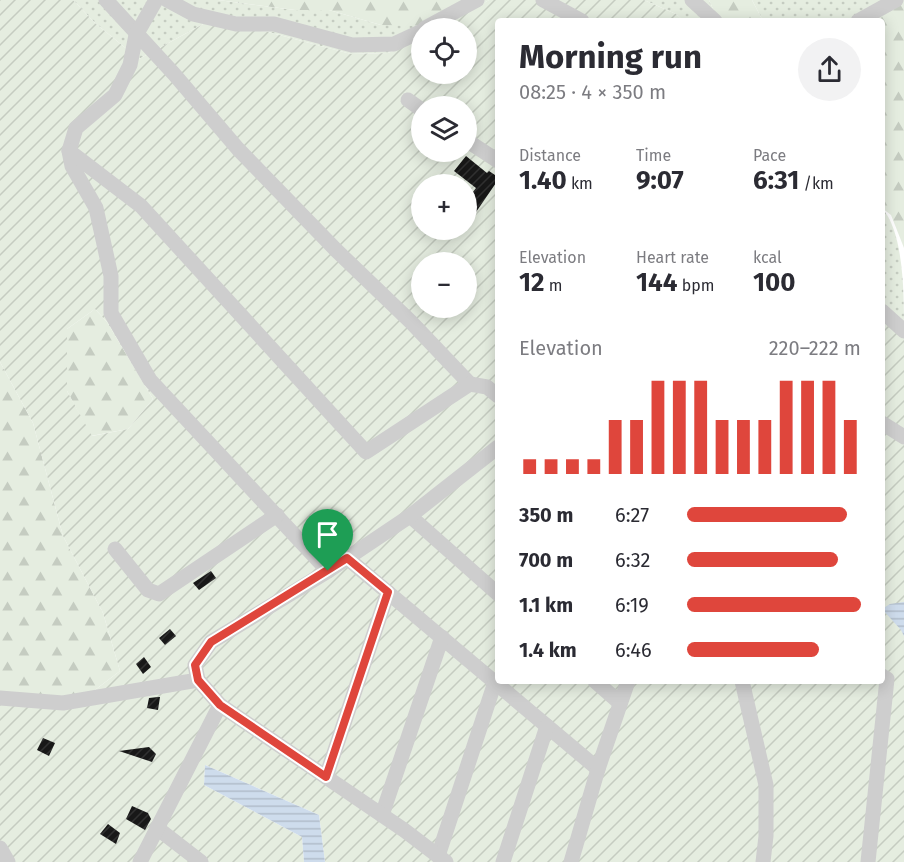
<!DOCTYPE html>
<meta charset="utf-8">
<style>
:root{--surface:#fff;--page:#f2f2f3;--text:#2b2b33;--muted:#7c7c81;--accent:#df463c}
body{margin:0;font-family:"Fira Sans",sans-serif;background:var(--page);color:var(--text);height:100vh;display:flex;flex-direction:column;font-size:22px;white-space:nowrap}
*{box-sizing:border-box;margin:0}
p{font-size:20px;color:var(--muted)}
.icon{flex:none;width:33px;height:33px;fill:none;stroke:currentColor;stroke-width:2;stroke-linecap:round;stroke-linejoin:round}
.map{position:relative;flex:1;overflow:hidden}
.side{position:absolute;left:495px;top:18px;width:390px;height:666px;display:flex;flex-direction:column;background:var(--surface);border-radius:6px;box-shadow:0 3px 15px #0003}
.side>*{flex:none}
.fabs{position:absolute;left:411px;top:18px;display:grid;gap:12px}
.fabs a{display:grid;place-items:center;width:66px;height:66px;border-radius:50%;background:var(--surface);box-shadow:0 3px 15px #0003;font-size:30px}
.pin{position:absolute;display:grid;place-items:center;width:51px;height:51px;color:#fff;margin:-62px -26px;border-radius:50% 50% 50% 0;rotate:-45deg;box-shadow:0 0 6px #0007}
.pin .icon{rotate:45deg}
.round{display:grid;place-items:center;flex:none;width:63px;height:63px;border-radius:32px;background:var(--page)}
.head{display:flex;align-items:center;justify-content:space-between;height:102px;padding:0 24px}
h1{font-size:33px;font-weight:700;line-height:45px}
.metrics{display:grid;grid-template-columns:repeat(3,1fr);gap:9px;height:102px;padding:6px 24px}
.metrics div{display:grid;align-content:center}
.metrics b{font-size:26px;font-weight:700}
.metrics small{font-size:16px;font-weight:400}
.metrics p{font-size:16px}
.chart{height:168px;padding:12px 24px}
.chart p{display:flex;justify-content:space-between}
.chart svg{width:100%;height:108px;margin-top:6px;stroke:var(--accent);stroke-width:6}
ul{padding:0 24px;list-style:none;font-size:20px}
li{display:grid;grid-template-columns:96px 72px 1fr;align-items:center;height:45px}
li i{height:15px;border-radius:8px;background:var(--accent)}
.map>svg:first-child{display:block}
.grass{fill:url(#grass-dots)}
.forest{fill:url(#forest-firs)}
.garden{fill:url(#garden-furrows);fill-rule:evenodd}
.water{fill:url(#water-rules)}
.building{fill:url(#building-hatch)}
.lines{fill:none;stroke-linecap:round;stroke-linejoin:round}
.minor{stroke:#cecece;stroke-width:15}
.route-casing{stroke:#fff;stroke-width:12}
.route{stroke:#df463c;stroke-width:8}
</style>
<div class="map">
<svg width="904" height="862" viewBox="0 0 904 862">
<defs>
<pattern id="grass-dots" width="8" height="8" patternUnits="userSpaceOnUse" patternTransform="scale(1.5)"><rect width="8" height="8" fill="#e5ede0"/><path d="M2 2h.1M6 6h.1" fill="none" stroke="#c5ccc1" stroke-width="1.8" stroke-linecap="round"/></pattern>
<pattern id="forest-firs" width="22" height="20" patternUnits="userSpaceOnUse" patternTransform="scale(1.5)"><rect width="22" height="20" fill="#e5ede0"/><path d="M5 1l3.5 6h-7zM16 11l3.5 6h-7z" fill="#c5ccc1"/></pattern>
<pattern id="garden-furrows" width="10" height="10" patternUnits="userSpaceOnUse" patternTransform="scale(1.5)"><rect width="10" height="10" fill="#e5ede0"/><path d="M-1 1l2-2M0 10L10 0M9 11l2-2" fill="none" stroke="#c5ccc1"/></pattern>
<pattern id="water-rules" width="6" height="5" patternUnits="userSpaceOnUse" patternTransform="scale(1.5)"><rect width="6" height="5" fill="#cedcec"/><path d="M0 2.5h6" fill="none" stroke="#b1bdcb"/></pattern>
<pattern id="building-hatch" width="6" height="6" patternUnits="userSpaceOnUse" patternTransform="scale(1.5)"><rect width="6" height="6" fill="#181818"/><path d="M-1 1l2-2M0 6l6-6M5 7l2-2" fill="none" stroke="#313131"/></pattern>
</defs>
<rect width="100%" height="100%" fill="#fff"/>
<g class="grass">
<path d="M 73,0 L 218,0 L 295,10 L 329,10 L 381,25 L 468,0 L 489,0 L 441,28 L 422,28 L 421,39 L 388,53 L 351,54 L 268,32 L 205,23 L 139,59 L 95,23 Z"/>
<path d="M 644,0 L 709,0 L 717,18 L 723,21 L 684,21 L 676,14 Z"/>
<path d="M 752,0 L 896,0 L 858,21 L 763,21 Z"/>
<path d="M 882,208 C 904,233 904,294 904,331 L 882,311 Z"/>
</g>
<g class="forest">
<path d="M 218,0 L 468,0 L 421,26 L 381,25 L 329,10 L 295,10 Z"/>
<path d="M 709,0 L 752,0 L 763,21 L 723,21 L 717,18 Z"/>
<path d="M 896,0 L 904,0 L 904,248 L 891,215 L 882,208 L 882,21 L 858,21 Z"/>
<path d="M 95,309 L 107,322 L 153,399 L 128,429 L 91,436 L 67,391 L 67,329 Z"/>
<path d="M 0,362 L 33,423 L 63,536 L 103,613 L 120,671 L 83,699 L 0,698 Z"/>
</g>
<path class="garden" d="M 0,0 L 73,0 L 95,23 L 139,59 L 205,23 L 268,32 L 351,54 L 388,53 L 421,39 L 422,74 L 466,74 L 466,28 L 441,28 L 489,0 L 644,0 L 676,14 L 684,21 L 498,21 L 498,681 L 882,681 L 882,311 L 904,331 L 904,862 L 325,862 L 319,815 L 205,765 L 204,785 L 302,837 L 304,862 L 0,862 L 0,698 L 83,699 L 120,671 L 103,613 L 63,536 L 33,423 L 0,362 ZM 422,106 L 466,106 L 466,152 L 422,152 ZM 422,184 L 466,184 L 466,230 L 422,230 ZM 422,262 L 466,262 L 466,308 L 422,308 ZM 95,309 L 107,322 L 153,399 L 128,429 L 92,436 L 67,391 L 67,329 Z"/>
<g class="water">
<path d="M 904,602 L 904,636 L 901,630 L 882,609 L 890,604 Z"/>
<path d="M 205,765 L 319,815 L 325,862 L 304,862 L 302,837 L 204,785 Z"/>
</g>
<g class="building">
<path d="M 466,156 L 487,173 L 489,171 L 498,177 L 498,180 L 474,215 L 466,209 L 466,201 L 476,188 L 454,171 Z"/>
<path d="M 211,571 L 216,578 L 199,590 L 193,583 Z"/>
<path d="M 170,629 L 176,636 L 165,645 L 159,638 Z"/>
<path d="M 144,657 L 151,667 L 143,674 L 136,664 Z"/>
<path d="M 158,697 L 160,697 L 158,710 L 147,708 L 149,698 Z"/>
<path d="M 43,738 L 55,743 L 49,756 L 37,750 Z"/>
<path d="M 149,747 L 156,754 L 152,762 L 119,751 Z"/>
<path d="M 132,806 L 148,813 L 151,819 L 145,830 L 126,819 Z"/>
<path d="M 108,824 L 120,833 L 116,844 L 100,834 Z"/>
</g>
<g class="lines">
<g class="minor">
<path d="M 106,0 L 174,74 L 238,149 L 336,250 L 411,322 L 470,384"/>
<path d="M 156,0 L 136,35 L 130,65 L 115,95 L 76,128 L 69,151 L 72,166 L 96,208 L 111,276 L 111,313 L 150,380 L 328,571"/>
<path d="M 167,0 L 193,14 L 236,24 L 274,24 L 352,45 L 394,44 L 422,31"/>
<path d="M 543,0 L 582,21"/>
<path d="M 692,0 L 715,21"/>
<path d="M 858,21 L 896,0"/>
<path d="M 425,28 L 477,0"/>
<path d="M 408,100 L 422,110"/>
<path d="M 466,140 L 498,161"/>
<path d="M 69,151 L 141,206 L 366,452 L 470,384 L 487,387 L 498,396"/>
<path d="M 882,311 L 904,331"/>
<path d="M 882,423 L 904,437"/>
<path d="M 410,516 L 498,594"/>
<path d="M 115,549 L 148,590 L 159,594 L 277,515"/>
<path d="M 347,558 L 598,769"/>
<path d="M 595,681 L 620,703"/>
<path d="M 742,681 L 766,785 L 766,836 L 763,862"/>
<path d="M 0,698 L 63,703 L 198,680"/>
<path d="M 326,777 L 388,592"/>
<path d="M 382,815 L 442,637"/>
<path d="M 157,828 L 201,862"/>
<path d="M 0,848 L 8,862"/>
<path d="M 438,856 L 495,682"/>
<path d="M 140,862 L 220,705"/>
<path d="M 446,862 L 404,830 L 220,705 L 198,680 L 195,665 L 211,642 L 328,571 L 410,516 L 498,447"/>
<path d="M 503,862 L 547,726"/>
<path d="M 571,862 L 598,769 L 628,681"/>
<path d="M 868,862 L 887,679 L 882,676"/>
</g>
</g>
<g class="lines">
<defs>
<path id="route" d="M 347,558 L 388,592 L 326,777 L 220,705 L 198,680 L 195,665 L 211,642 Z"/>
</defs>
<use href="#route" class="route-casing"/>
<use href="#route" class="route"/>
</g>
</svg>
<div class="fabs">
<a><svg class="icon" aria-label="locate" viewBox="0 0 24 24"><circle cx="12" cy="12" r="6"/><path d="M12 2v4M12 18v4M2 12h4M18 12h4"/></svg></a>
<a><svg class="icon" aria-label="layers" viewBox="0 0 24 24"><path d="M12 4l9 5-9 5-9-5zM3 14l9 5 9-5"/></svg></a>
<a>+</a>
<a>−</a>
</div>
<div class="pin" style="left:328px;top:571px;background:#1e9e55"><svg class="icon" aria-label="arrive" viewBox="0 0 24 24"><path d="M6 21V4h12l-3 4 3 4H6"/></svg></div>
<section class="side">
<div class="head"><div><h1>Morning run</h1><p>08:25 · 4 × 350 m</p></div><a class="round"><svg class="icon" aria-label="share" viewBox="0 0 24 24"><path d="M12 15V3M7 8l5-5 5 5M5 13v7h14v-7"/></svg></a></div>
<div class="metrics">
<div><p>Distance</p><b>1.40<small> km</small></b></div>
<div><p>Time</p><b>9:07</b></div>
<div><p>Pace</p><b>6:31<small> /km</small></b></div>
</div>
<div class="metrics">
<div><p>Elevation</p><b>12<small> m</small></b></div>
<div><p>Heart rate</p><b>144<small> bpm</small></b></div>
<div><p>kcal</p><b>100</b></div>
</div>
<div class="chart"><p><span>Elevation</span>220–222 m</p>
<svg viewBox="0 0 160 44" preserveAspectRatio="none"><path d="M5 44V38M15 44V38M25 44V38M35 44V38M45 44V22M55 44V22M65 44V6M75 44V6M85 44V6M95 44V22M105 44V22M115 44V22M125 44V6M135 44V6M145 44V6M155 44V22"/></svg>
</div>
<ul>
<li><b>350 m</b>6:27<i style="width:92%"></i></li>
<li><b>700 m</b>6:32<i style="width:87%"></i></li>
<li><b>1.1 km</b>6:19<i style="width:100%"></i></li>
<li><b>1.4 km</b>6:46<i style="width:76%"></i></li>
</ul>
</section>
</div>
